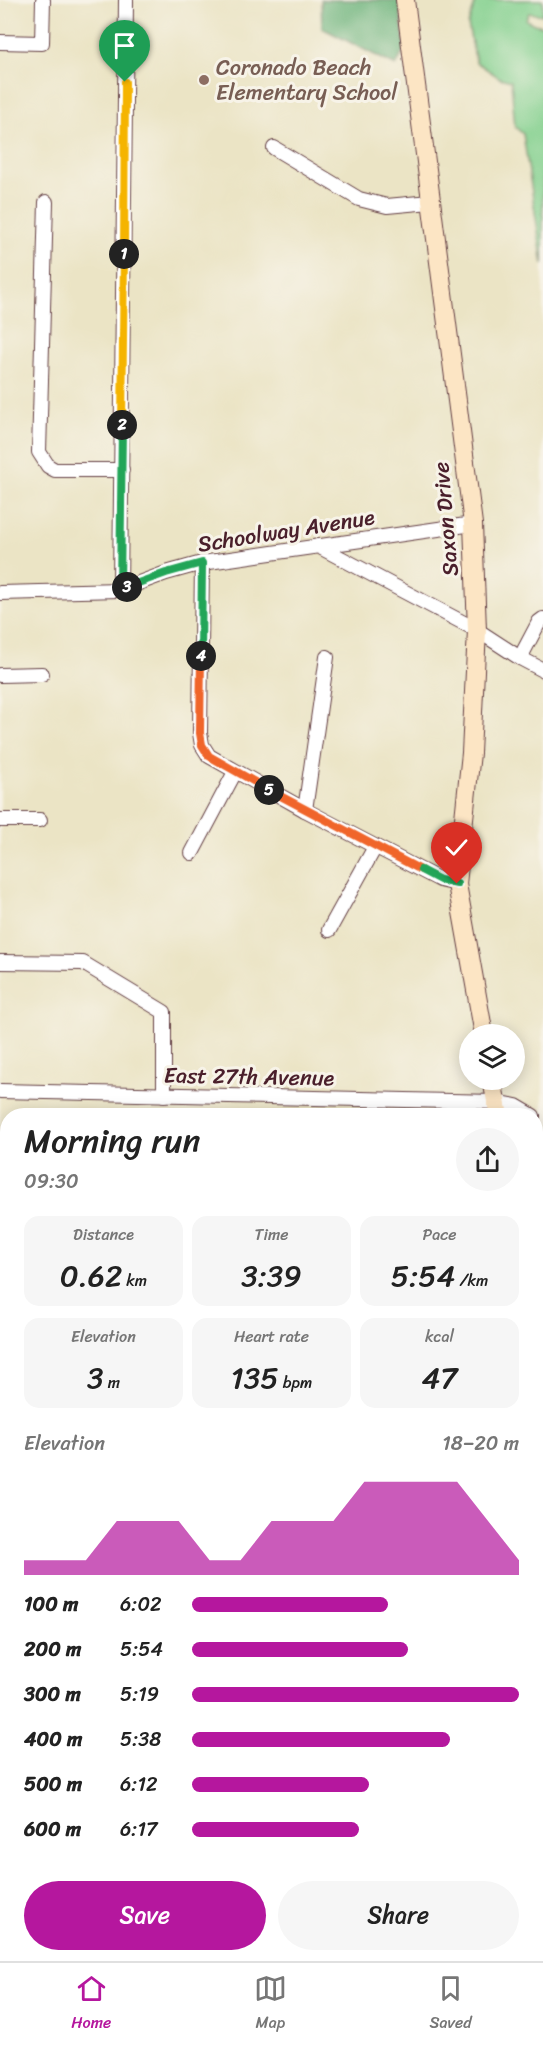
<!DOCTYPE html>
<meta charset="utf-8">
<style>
:root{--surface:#fff;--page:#f6f6f6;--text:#222;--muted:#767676;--line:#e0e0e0;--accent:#b5179e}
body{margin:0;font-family:Sriracha,sans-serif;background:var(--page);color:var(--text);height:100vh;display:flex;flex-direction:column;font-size:22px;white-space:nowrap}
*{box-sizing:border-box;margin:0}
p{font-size:20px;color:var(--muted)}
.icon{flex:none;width:33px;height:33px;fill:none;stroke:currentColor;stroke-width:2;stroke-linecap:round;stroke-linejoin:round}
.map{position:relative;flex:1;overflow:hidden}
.sheet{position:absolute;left:0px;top:1108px;width:543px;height:854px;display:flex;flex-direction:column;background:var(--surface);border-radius:24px 24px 0 0;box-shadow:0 3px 15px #0003}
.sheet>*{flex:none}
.buttons{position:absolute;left:459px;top:1024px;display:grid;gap:12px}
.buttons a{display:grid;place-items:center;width:66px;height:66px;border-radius:50%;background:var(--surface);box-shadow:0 3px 15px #0003;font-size:30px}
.pin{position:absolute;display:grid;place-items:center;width:51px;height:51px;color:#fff;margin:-62px -26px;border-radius:50% 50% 50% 0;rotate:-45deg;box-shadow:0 0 6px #0007}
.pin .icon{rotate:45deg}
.km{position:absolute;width:30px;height:30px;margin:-15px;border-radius:50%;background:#222;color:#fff;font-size:16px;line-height:30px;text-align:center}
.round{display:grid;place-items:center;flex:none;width:63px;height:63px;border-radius:32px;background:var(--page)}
.overview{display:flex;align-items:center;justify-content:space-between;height:102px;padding:0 24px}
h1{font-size:33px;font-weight:600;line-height:45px}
.metrics{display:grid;grid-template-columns:repeat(3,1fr);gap:9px;height:102px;padding:6px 24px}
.metrics div{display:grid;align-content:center;border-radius:15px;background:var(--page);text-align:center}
.metrics b{font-size:30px;font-weight:600}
.metrics small{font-size:16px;font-weight:400}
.metrics p{font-size:16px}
.chart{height:168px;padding:12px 24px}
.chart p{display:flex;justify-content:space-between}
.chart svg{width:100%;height:108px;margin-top:6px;fill:var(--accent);opacity:.7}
.primary-button{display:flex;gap:12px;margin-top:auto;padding:12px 24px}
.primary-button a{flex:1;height:69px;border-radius:36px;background:var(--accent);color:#fff;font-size:24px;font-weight:600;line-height:69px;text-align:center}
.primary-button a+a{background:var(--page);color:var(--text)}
ul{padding:0 24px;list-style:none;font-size:20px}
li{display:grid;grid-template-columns:96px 72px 1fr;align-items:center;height:45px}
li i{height:15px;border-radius:8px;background:var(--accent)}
.tab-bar{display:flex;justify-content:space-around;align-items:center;height:84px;border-top:2px solid var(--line);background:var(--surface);font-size:16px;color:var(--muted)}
.tab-bar a{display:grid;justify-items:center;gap:3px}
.tab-bar .current{color:var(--accent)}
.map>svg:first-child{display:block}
.green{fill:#83d08e;stroke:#66785c;stroke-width:1.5}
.forest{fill:#6ab279;stroke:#5a6852;stroke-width:1.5}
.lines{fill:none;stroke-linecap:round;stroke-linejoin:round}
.street-casing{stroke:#623d42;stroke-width:16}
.secondary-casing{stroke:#623d42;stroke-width:20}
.street{stroke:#fff;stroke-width:14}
.secondary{stroke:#fce5c4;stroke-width:18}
.split-1-casing{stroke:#fff;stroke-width:12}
.split-2-casing{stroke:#fff;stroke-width:12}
.split-3-casing{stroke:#fff;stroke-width:12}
.split-4-casing{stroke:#fff;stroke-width:12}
.split-5-casing{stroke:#fff;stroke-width:12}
.split-6-casing{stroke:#fff;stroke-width:12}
.split-7-casing{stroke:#fff;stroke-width:12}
.split-1{stroke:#f5b400;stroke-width:8}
.split-2{stroke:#f5b400;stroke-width:8}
.split-3{stroke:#22a559;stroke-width:8}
.split-4{stroke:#22a559;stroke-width:8}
.split-5{stroke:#f0652b;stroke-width:8}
.split-6{stroke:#f0652b;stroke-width:8}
.split-7{stroke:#22a559;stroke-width:8}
.education-dot{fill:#8d6e63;stroke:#f7f3e8;stroke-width:2}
.labels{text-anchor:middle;stroke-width:6;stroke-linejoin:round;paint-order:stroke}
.education-label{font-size:22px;fill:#785e54;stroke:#f7f3e8;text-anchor:start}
.street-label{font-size:22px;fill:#4a1f2b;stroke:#f7f3e8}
</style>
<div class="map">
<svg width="543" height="1961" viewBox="0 0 543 1961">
<rect width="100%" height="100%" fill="#f7f3e8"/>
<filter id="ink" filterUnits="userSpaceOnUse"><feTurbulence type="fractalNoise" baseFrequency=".0167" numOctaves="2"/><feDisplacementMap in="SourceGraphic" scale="12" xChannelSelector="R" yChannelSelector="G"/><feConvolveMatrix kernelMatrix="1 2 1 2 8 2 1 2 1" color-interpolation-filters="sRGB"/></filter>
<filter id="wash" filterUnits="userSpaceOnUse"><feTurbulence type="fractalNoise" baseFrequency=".008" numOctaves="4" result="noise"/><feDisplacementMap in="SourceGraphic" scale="24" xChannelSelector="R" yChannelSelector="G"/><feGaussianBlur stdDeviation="1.35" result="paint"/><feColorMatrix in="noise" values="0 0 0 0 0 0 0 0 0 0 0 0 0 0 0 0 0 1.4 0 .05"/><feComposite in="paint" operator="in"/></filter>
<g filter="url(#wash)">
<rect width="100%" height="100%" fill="#ebe4c5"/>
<path class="green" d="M 476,0 L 543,0 L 543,15 L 529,13 L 526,20 L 534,24 L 543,26 L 543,264 L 523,134 L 515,127 L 511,81 L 500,78 L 476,62 L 468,25 Z"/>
<path class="forest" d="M 321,0 L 399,0 L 405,48 L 396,66 L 322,28 Z"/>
</g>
<g filter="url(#ink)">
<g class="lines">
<defs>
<g id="street">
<path d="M 0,42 L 42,43 L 43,0"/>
<path d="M 274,148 L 359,199 L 387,206 L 430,202"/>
<path d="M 46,202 L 39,452 L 48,466 L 55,470 L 122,470"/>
<path d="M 318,546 L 477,630 L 520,658 L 543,670"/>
<path d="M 202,563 L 200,733 L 202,745 L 209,756 L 305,810 L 440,880 L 457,884"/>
<path d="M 120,590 L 126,0"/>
<path d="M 0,593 L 120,590 L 166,573 L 202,563 L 473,524"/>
<path d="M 520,658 L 539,622 L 543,619"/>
<path d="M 0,675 L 42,674"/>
<path d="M 305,810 L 327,657"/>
<path d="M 0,820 L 40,820"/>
<path d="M 192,853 L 235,772"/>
<path d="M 329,930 L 375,847"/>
<path d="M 0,962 L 83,963 L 164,1012 L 164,1095"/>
<path d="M 0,1091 L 496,1102 L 516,1106 L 533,1116"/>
<path d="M 0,1276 L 8,1277"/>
<path d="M 0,1376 L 8,1376"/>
<path d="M 0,1468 L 8,1468"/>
<path d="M 536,1476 L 543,1476"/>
<path d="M 0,1640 L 8,1641"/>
<path d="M 536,1651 L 543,1651"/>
<path d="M 0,1826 L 8,1826"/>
<path d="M 536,1836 L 543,1836"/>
</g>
<g id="secondary">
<path d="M 405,0 L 473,524 L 477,630 L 471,753 L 457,884 L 484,1035"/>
<path d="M 492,1080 L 499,1116"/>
<path d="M 536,1303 L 543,1342"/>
<path d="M 538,1961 L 543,1878"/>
</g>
</defs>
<use href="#street" class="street-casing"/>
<use href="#secondary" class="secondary-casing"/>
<use href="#street" class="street"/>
<use href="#secondary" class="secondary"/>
</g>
</g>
<g class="lines" filter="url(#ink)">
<defs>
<path id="split-1" d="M 124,254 L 125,82"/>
<path id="split-2" d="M 122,425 L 124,254"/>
<path id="split-3" d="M 122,425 L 120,590 L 127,587"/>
<path id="split-4" d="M 127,587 L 166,573 L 202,563 L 201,656"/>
<path id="split-5" d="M 201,656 L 200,733 L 202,745 L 209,756 L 269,790"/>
<path id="split-6" d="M 269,790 L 421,870"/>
<path id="split-7" d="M 421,870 L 440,880 L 457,884"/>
</defs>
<use href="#split-1" class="split-1-casing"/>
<use href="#split-2" class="split-2-casing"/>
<use href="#split-3" class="split-3-casing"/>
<use href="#split-4" class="split-4-casing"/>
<use href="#split-5" class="split-5-casing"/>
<use href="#split-6" class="split-6-casing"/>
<use href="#split-7" class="split-7-casing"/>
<use href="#split-1" class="split-1"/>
<use href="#split-2" class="split-2"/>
<use href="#split-3" class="split-3"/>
<use href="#split-4" class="split-4"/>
<use href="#split-5" class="split-5"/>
<use href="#split-6" class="split-6"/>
<use href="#split-7" class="split-7"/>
</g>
<circle class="education-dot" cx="204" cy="80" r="6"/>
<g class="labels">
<g class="education-label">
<text x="216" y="75">Coronado Beach<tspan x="216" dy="25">Elementary School</tspan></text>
</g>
<g class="street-label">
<text transform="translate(445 519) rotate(-95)" y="8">Saxon Drive</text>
<text transform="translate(286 530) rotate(-9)" y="8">Schoolway Avenue</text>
<text transform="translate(249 1076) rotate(1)" y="8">East 27th Avenue</text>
</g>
</g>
</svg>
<div class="buttons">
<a><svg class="icon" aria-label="layers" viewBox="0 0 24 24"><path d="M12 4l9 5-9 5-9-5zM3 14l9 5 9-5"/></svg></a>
</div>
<div class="pin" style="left:125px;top:82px;background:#1e9e55"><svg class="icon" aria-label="arrive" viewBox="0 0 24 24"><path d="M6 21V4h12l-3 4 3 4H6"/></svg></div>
<div class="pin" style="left:457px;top:884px;background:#d93025"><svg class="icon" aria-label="check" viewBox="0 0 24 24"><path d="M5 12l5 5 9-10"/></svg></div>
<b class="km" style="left:124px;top:254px">1</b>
<b class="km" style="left:122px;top:425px">2</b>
<b class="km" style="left:127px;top:587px">3</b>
<b class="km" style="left:201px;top:656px">4</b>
<b class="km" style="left:269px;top:790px">5</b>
<section class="sheet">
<div class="overview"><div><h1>Morning run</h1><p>09:30</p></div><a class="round"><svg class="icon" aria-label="share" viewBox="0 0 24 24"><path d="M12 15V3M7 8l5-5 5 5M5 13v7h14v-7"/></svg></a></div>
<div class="metrics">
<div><p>Distance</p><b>0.62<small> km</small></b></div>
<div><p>Time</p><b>3:39</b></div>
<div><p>Pace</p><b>5:54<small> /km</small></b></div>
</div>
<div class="metrics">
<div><p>Elevation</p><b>3<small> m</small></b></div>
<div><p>Heart rate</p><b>135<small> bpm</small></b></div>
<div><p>kcal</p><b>47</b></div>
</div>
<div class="chart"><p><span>Elevation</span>18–20 m</p>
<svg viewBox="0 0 160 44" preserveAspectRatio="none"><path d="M0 44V38L10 38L20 38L30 22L40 22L50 22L60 38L70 38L80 22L90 22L100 22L110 6L120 6L130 6L140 6L150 22L160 38V44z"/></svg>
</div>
<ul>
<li><b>100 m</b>6:02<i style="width:60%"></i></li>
<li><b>200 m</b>5:54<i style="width:66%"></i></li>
<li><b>300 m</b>5:19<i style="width:100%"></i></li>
<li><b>400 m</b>5:38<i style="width:79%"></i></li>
<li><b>500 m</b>6:12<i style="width:54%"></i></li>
<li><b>600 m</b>6:17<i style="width:51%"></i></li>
</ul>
<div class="primary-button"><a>Save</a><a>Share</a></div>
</section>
</div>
<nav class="tab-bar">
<a class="current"><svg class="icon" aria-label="home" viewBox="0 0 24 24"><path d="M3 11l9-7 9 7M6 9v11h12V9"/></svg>Home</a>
<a><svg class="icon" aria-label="map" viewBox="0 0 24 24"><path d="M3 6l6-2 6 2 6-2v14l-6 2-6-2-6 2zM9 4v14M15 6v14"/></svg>Map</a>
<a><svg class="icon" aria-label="saved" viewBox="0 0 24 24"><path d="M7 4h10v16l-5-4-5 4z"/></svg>Saved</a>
</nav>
